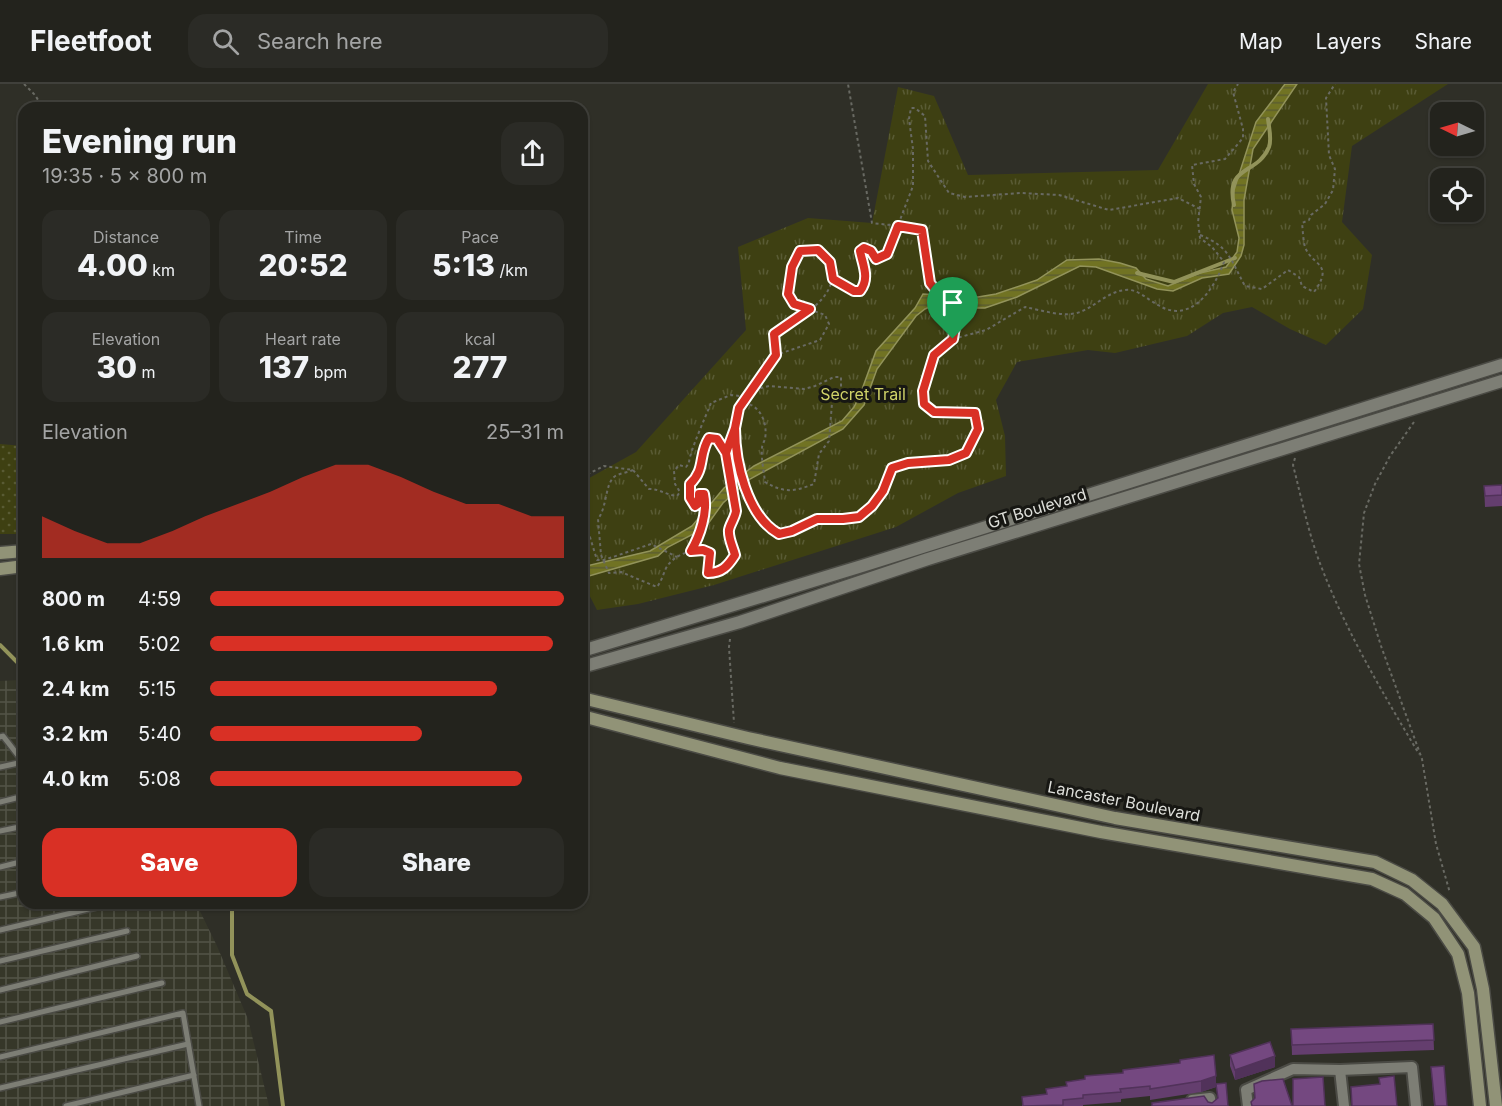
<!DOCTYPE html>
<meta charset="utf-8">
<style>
:root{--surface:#23231d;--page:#2b2b26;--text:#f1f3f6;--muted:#a3a4a4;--line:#40403b;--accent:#d93025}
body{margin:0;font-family:Inter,sans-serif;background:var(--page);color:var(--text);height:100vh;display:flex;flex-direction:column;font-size:22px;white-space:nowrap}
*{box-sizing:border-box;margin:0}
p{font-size:20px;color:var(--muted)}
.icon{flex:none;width:33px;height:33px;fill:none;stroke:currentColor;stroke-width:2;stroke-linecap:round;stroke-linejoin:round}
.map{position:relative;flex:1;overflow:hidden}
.side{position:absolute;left:18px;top:18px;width:570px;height:807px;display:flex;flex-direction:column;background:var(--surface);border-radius:18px;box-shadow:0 2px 4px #0004,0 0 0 2px var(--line)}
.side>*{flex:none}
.needle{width:39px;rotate:275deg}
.controls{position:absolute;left:1430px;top:18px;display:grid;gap:12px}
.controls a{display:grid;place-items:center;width:54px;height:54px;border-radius:12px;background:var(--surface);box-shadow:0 2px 4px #0004,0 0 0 2px var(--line);font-size:30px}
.pin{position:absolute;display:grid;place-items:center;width:51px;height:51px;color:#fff;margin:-62px -26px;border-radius:50% 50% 50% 0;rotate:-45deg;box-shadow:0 0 6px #0007}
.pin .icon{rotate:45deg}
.round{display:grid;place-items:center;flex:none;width:63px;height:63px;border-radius:18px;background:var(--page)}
.overview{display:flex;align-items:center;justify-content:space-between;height:102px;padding:0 24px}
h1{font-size:33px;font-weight:800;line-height:45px}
.stats{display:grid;grid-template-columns:repeat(3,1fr);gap:9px;height:102px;padding:6px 24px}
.stats div{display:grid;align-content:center;border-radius:15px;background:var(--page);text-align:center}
.stats b{font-size:30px;font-weight:800}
.stats small{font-size:16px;font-weight:400}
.stats p{font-size:16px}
.chart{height:168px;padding:12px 24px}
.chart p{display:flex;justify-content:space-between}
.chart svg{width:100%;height:108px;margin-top:6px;fill:var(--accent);opacity:.7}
.button{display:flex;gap:12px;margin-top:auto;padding:12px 24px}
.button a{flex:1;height:69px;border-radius:18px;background:var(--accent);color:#fff;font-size:24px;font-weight:800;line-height:69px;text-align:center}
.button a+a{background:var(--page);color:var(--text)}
ul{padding:0 24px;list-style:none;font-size:20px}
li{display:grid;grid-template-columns:96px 72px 1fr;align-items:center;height:45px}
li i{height:15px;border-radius:8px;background:var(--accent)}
header{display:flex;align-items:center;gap:36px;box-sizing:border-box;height:84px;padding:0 30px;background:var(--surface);border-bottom:2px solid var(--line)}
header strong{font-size:28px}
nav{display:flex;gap:33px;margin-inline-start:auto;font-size:21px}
.search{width:420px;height:54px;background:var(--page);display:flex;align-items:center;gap:15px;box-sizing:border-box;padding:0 21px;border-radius:18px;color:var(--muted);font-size:22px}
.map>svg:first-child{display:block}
.industrial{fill:url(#industrial-grid)}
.grass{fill:url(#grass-dots)}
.park{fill:url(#park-tufts)}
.water{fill:url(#water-rules);stroke:#92935a;stroke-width:1.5}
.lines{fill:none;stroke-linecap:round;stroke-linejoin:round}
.stream{stroke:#92935a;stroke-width:4}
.service-casing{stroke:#4b4b45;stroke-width:8}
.minor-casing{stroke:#4b4b45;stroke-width:14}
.tertiary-casing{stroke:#4b4b45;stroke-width:15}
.secondary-casing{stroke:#4b4b45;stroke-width:15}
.path{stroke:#696a63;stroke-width:2;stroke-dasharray:3 3;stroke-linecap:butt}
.service{stroke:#7d7e75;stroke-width:5}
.minor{stroke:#7d7e75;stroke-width:10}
.tertiary{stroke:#7d7e75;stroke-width:12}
.secondary{stroke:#919377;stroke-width:12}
.wall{fill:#643e6e}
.shaded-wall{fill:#51325a}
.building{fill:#744880;stroke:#51325a;stroke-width:1.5}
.route-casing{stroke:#fff;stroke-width:12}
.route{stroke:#d93025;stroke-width:8}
.labels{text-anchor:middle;stroke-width:6;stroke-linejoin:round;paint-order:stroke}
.park-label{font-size:16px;fill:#d0d368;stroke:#171713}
.street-label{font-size:16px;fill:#dedfda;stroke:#171713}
</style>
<header>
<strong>Fleetfoot</strong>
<div class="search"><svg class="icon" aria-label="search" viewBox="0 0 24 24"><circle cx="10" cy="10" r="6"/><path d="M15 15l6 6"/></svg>Search here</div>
<nav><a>Map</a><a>Layers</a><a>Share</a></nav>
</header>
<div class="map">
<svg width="1502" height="1022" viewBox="0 0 1502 1022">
<defs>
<pattern id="industrial-grid" width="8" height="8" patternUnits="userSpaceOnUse" patternTransform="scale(1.5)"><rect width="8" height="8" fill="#363729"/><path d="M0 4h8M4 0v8" fill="none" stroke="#535447"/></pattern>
<pattern id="grass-dots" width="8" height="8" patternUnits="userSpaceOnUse" patternTransform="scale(1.5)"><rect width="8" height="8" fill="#3e4012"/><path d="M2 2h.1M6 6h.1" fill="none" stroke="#595b34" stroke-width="1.8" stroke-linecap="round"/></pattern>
<pattern id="park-tufts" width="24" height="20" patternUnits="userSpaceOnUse" patternTransform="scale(1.5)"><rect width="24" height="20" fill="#3e4012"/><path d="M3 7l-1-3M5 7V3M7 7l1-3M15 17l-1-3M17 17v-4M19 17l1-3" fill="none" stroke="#595b34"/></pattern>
<pattern id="water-rules" width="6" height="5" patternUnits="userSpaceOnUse" patternTransform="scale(1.5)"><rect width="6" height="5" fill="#717323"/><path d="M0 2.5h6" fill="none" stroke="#5c5d30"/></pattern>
</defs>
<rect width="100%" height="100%" fill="#2f2f27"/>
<path class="industrial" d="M 21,596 L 24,602 L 24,819 L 196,819 L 217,862 L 248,935 L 269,1022 L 0,1022 L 0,597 Z"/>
<path class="grass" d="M 0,360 L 24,362 L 24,450 L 0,450 Z"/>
<path class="park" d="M 1208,0 L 1448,0 L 1352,62 L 1342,138 L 1372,171 L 1363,225 L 1326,261 L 1290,245 L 1252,223 L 1223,229 L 1187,252 L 1115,269 L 1088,266 L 1017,278 L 996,316 L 1005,352 L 1006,392 L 958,409 L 896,443 L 714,501 L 638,520 L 597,526 L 582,497 L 582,398 L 636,368 L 746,246 L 738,163 L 808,134 L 872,139 L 898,3 L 934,12 L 968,91 L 1158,86 Z"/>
<path class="water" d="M 1285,0 L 1297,0 L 1253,65 L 1244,116 L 1244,161 L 1241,172 L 1229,190 L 1202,194 L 1173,207 L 1157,205 L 1096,183 L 1080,182 L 1017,213 L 985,224 L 954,224 L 934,221 L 925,225 L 916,232 L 877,285 L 864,321 L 843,345 L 750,395 L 723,419 L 705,444 L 668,463 L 658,472 L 582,494 L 582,483 L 650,467 L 692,442 L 724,404 L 754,382 L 842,337 L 854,323 L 860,311 L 876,267 L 915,224 L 923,210 L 978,213 L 996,210 L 1037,196 L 1067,176 L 1099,175 L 1120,179 L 1136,184 L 1146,195 L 1168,202 L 1200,189 L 1226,183 L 1237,168 L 1239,154 L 1232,126 L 1234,106 L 1256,38 Z"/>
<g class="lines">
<g class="stream">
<path d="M 1234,121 C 1225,80 1257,92 1269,63 C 1272,55 1269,44 1268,35"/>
<path d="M 1137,189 L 1174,198 L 1235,174"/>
<path d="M 0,561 L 18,579 L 24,580"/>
<path d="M 232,819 L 232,871 L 247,910 L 271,927 L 283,1022"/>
</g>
<defs>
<g id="service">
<path d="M 0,653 L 3,652 L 24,679"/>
<path d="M 0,683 L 23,678"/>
<path d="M 0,718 L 24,712"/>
<path d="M 0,747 L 24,742"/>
<path d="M 0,783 L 24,777"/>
<path d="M 0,813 L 24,808"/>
<path d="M 0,846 L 105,821 L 104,819"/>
<path d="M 0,877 L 127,847"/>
<path d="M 0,906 L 137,872"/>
<path d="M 0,938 L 162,899"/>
<path d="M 0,973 L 183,929 L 199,1022"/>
<path d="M 0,1004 L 188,960"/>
<path d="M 66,1022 L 194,991"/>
</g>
<g id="minor">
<path d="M 1340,986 L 1344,1022"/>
<path d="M 1192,1016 L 1210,1014 L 1211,1022"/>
<path d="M 1248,1022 L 1246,1006 L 1293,985 L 1340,986 L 1412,983 L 1416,1022"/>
</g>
<g id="tertiary">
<path d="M 582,567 L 862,482 L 1502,281"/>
<path d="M 582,583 L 740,538 L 928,475 L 1502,297"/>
</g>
<g id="secondary">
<path d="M 0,469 L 24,467"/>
<path d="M 0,485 L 24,482"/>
<path d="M 582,614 L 748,654 L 1115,734 L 1375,778 L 1412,796 L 1442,820 L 1474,863 L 1483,905 L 1496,1022"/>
<path d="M 582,632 L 780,684 L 1101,748 L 1372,795 L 1405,810 L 1434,834 L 1458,870 L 1468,909 L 1480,1022"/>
</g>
</defs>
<use href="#service" class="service-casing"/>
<use href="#minor" class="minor-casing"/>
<use href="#tertiary" class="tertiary-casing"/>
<use href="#secondary" class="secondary-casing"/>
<g class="path">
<path d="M 24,0 L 35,11 L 43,24"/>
<path d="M 24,147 L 22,152 L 20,191 L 24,202"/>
<path d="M 1200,151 C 1230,163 1230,175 1245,202 L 1262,205 L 1288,186 L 1299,193 L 1302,202 L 1314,208 C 1335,179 1312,182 1305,163 C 1303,156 1303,147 1302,139 L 1309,136 L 1311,131 L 1325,120 L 1333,106 L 1335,85 L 1329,71 L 1326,14 L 1335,0"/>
<path d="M 833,195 L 853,207 L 860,207 C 870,194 863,182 860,167 L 864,164 L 871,167 L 876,175 L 887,170 L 913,102 L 913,65 L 909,35 L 911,24 L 915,24 L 925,32 L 928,77 L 949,109 L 965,113 L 1021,109 L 1059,111 L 1109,126 L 1178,114 L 1200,125"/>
<path d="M 953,255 L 986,246 L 1025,223 C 1041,226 1064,234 1080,228 C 1096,222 1107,208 1125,206 C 1137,204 1148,216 1158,221 C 1190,241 1214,206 1224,178 L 1212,163 L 1200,154 L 1198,138 L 1201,113 L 1194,100 L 1192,81 L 1225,75 L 1243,54 L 1243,45 L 1233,8 L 1238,0"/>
<path d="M 750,306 L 776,271 L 820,256 L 829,240 L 825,231 L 794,220 L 788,210 L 793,183 L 800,167 L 817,166 C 822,171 828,175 830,181 C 842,214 796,235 774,250 L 776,271"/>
<path d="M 1414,338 L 1390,372 L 1375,400 L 1364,429 L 1359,480 L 1365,511 L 1381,562 L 1422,675 L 1436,760 L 1450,809"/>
<path d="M 1295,374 L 1293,381 C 1302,416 1309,453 1323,487 C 1348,551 1384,611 1419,670"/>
<path d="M 633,386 C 627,389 619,389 614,393 C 605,401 607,423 598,435 L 601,471 L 609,489 L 621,488 L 657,503 C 663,495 664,486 668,481 C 677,469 697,463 710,469 L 708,489 C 722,489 728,482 735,471 C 733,463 728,454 729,446 C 730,440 735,434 736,427 L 726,369 L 734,345"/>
<path d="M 582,393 L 604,382 L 633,386 L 649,405 C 660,405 666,411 677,412 L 680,408 L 675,400 L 674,387 L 679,381 L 686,383 L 689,379 C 689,369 706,332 711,319 L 731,311 L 740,312 L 743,319 L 750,307 L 769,302 L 804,305 L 815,302 L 834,293 L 841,293 L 841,304 L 832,319 L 829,357 L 819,370 L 814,400 C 793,408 784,409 765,398 C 764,388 761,375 762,364 C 762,361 764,358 765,355 C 768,339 760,320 743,319 C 724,339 742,405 755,428 C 760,437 770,445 779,450 C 792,447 807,436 819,435 C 826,434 835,435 843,435 C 872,433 881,407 893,384 L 908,379 L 949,376 L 966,369 L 977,345 L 975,329 L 934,328 L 924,320 L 923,307 L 934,271 L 953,255 L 960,214 L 934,205 L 930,199 L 922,146 L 908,143 L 872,139 L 848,0"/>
<path d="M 582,444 L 589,450 L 597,476 L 604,476 L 651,460 L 677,473"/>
<path d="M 691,467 C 700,452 708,428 704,410 L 699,410 L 699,419 L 695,422 L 690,414 L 690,400 C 706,385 698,371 709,354 L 717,355 L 725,369"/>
<path d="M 730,555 L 729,563 L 734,639"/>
</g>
<use href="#service" class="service"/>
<use href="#minor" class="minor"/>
<use href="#tertiary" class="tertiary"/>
<use href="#secondary" class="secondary"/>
</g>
<g class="wall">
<path d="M 1502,401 L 1502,422 L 1485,423 L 1484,402 Z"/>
<path d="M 1433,940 L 1434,966 L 1292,971 L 1291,945 Z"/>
<path d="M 1230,971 L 1275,983 L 1235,996 L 1230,982 Z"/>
<path d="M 1180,979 L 1216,1003 L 1201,1008 L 1150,1016 L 1150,1012 L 1121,1015 L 1121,1018 L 1083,1021 L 1083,1022 L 1022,1022 L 1022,1013 L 1046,1011 L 1046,1005 L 1066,1002 L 1066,998 L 1085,995 Z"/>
<path d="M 1431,983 L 1447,1022 L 1434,1022 Z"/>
</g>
<g class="shaded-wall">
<path d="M 1275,972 L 1275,983 L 1235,996 L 1235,986 Z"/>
<path d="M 1216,992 L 1216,1003 L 1201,1008 L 1201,997 Z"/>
</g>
<g class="building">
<path d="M 1502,401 L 1502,411 L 1485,412 L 1484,402 Z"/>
<path d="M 1433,940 L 1434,956 L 1292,961 L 1291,945 Z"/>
<path d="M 1270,958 L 1275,972 L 1235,986 L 1230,971 Z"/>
<path d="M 1214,971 L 1216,992 L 1201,997 L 1150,1005 L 1150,1002 L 1120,1005 L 1121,1008 L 1083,1011 L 1083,1014 L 1063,1016 L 1063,1021 L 1023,1022 L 1022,1013 L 1047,1010 L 1046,1005 L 1067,1002 L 1066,998 L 1085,995 L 1085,992 L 1123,989 L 1123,986 L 1180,979 L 1180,976 Z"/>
<path d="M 1444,982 L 1447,1022 L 1435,1022 L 1431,983 Z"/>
<path d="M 1394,992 L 1397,1022 L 1352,1022 L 1351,1003 L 1380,1000 L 1379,994 Z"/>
<path d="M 1323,993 L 1325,1022 L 1293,1022 L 1293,995 Z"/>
<path d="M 1283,995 L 1292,1022 L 1252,1022 L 1251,1018 L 1255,1014 L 1254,1000 L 1262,997 Z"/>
<path d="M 1226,999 L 1228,1022 L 1152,1022 L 1152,1019 L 1204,1012 L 1208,1018 L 1212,1019 L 1218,1014 L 1216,1000 Z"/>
</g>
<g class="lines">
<defs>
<path id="route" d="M 953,255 L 960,214 L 934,204 L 930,199 L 922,146 L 898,142 L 887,170 L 876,175 L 871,167 L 864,164 L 860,167 C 863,182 870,194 860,207 L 854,207 L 833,195 L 830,178 L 818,166 L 800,167 L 792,183 L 788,210 L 794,220 L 810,225 L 774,250 L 776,271 L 739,324 L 735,344 L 726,369 L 717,355 L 709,354 C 698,371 706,385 690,400 L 690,414 L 695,422 L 699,419 L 699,410 L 704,410 C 708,428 700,452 691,467 L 703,466 L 710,469 L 708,489 C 722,489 728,482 735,471 C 733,463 728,454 729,446 C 730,440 735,434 736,427 L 726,369 L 735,344 C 735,378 747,432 779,450 L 792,447 L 817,435 L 843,435 L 859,433 L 872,422 L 883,407 L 892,384 L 908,379 L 949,376 L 966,369 L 978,345 L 975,329 L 934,328 L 924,320 L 923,307 L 934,271 L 953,255"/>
</defs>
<use href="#route" class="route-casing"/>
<use href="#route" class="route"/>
</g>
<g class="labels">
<g class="park-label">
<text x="863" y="316">Secret Trail</text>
</g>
<g class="street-label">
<text transform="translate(1037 424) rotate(-17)" y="6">GT Boulevard</text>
<text transform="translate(1124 717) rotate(11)" y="6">Lancaster Boulevard</text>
</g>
</g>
</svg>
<div class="controls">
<a><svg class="needle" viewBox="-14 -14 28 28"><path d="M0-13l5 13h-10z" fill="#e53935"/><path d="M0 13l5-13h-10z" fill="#a3a4a4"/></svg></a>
<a><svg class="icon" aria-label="locate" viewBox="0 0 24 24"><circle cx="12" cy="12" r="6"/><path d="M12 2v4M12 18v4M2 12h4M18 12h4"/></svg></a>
</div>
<div class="pin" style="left:953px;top:255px;background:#1e9e55"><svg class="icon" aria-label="arrive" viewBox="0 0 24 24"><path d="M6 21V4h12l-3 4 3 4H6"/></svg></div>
<section class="side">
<div class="overview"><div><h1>Evening run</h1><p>19:35 · 5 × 800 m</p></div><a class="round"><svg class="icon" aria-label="share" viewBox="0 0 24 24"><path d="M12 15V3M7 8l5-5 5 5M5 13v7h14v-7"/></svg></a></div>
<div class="stats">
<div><p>Distance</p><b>4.00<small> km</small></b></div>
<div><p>Time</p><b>20:52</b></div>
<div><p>Pace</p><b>5:13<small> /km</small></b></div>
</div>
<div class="stats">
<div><p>Elevation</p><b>30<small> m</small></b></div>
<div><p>Heart rate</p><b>137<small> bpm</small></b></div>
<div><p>kcal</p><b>277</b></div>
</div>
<div class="chart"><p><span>Elevation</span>25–31 m</p>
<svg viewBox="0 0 160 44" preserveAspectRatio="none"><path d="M0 44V27L10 33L20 38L30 38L40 33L50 27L60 22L70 17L80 11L90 6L100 6L110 11L120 17L130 22L140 22L150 27L160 27V44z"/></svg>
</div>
<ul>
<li><b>800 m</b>4:59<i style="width:100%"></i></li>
<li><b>1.6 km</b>5:02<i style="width:97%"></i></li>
<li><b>2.4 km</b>5:15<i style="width:81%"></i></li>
<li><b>3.2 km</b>5:40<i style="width:60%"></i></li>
<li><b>4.0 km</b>5:08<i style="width:88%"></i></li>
</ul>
<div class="button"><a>Save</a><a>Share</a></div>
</section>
</div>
